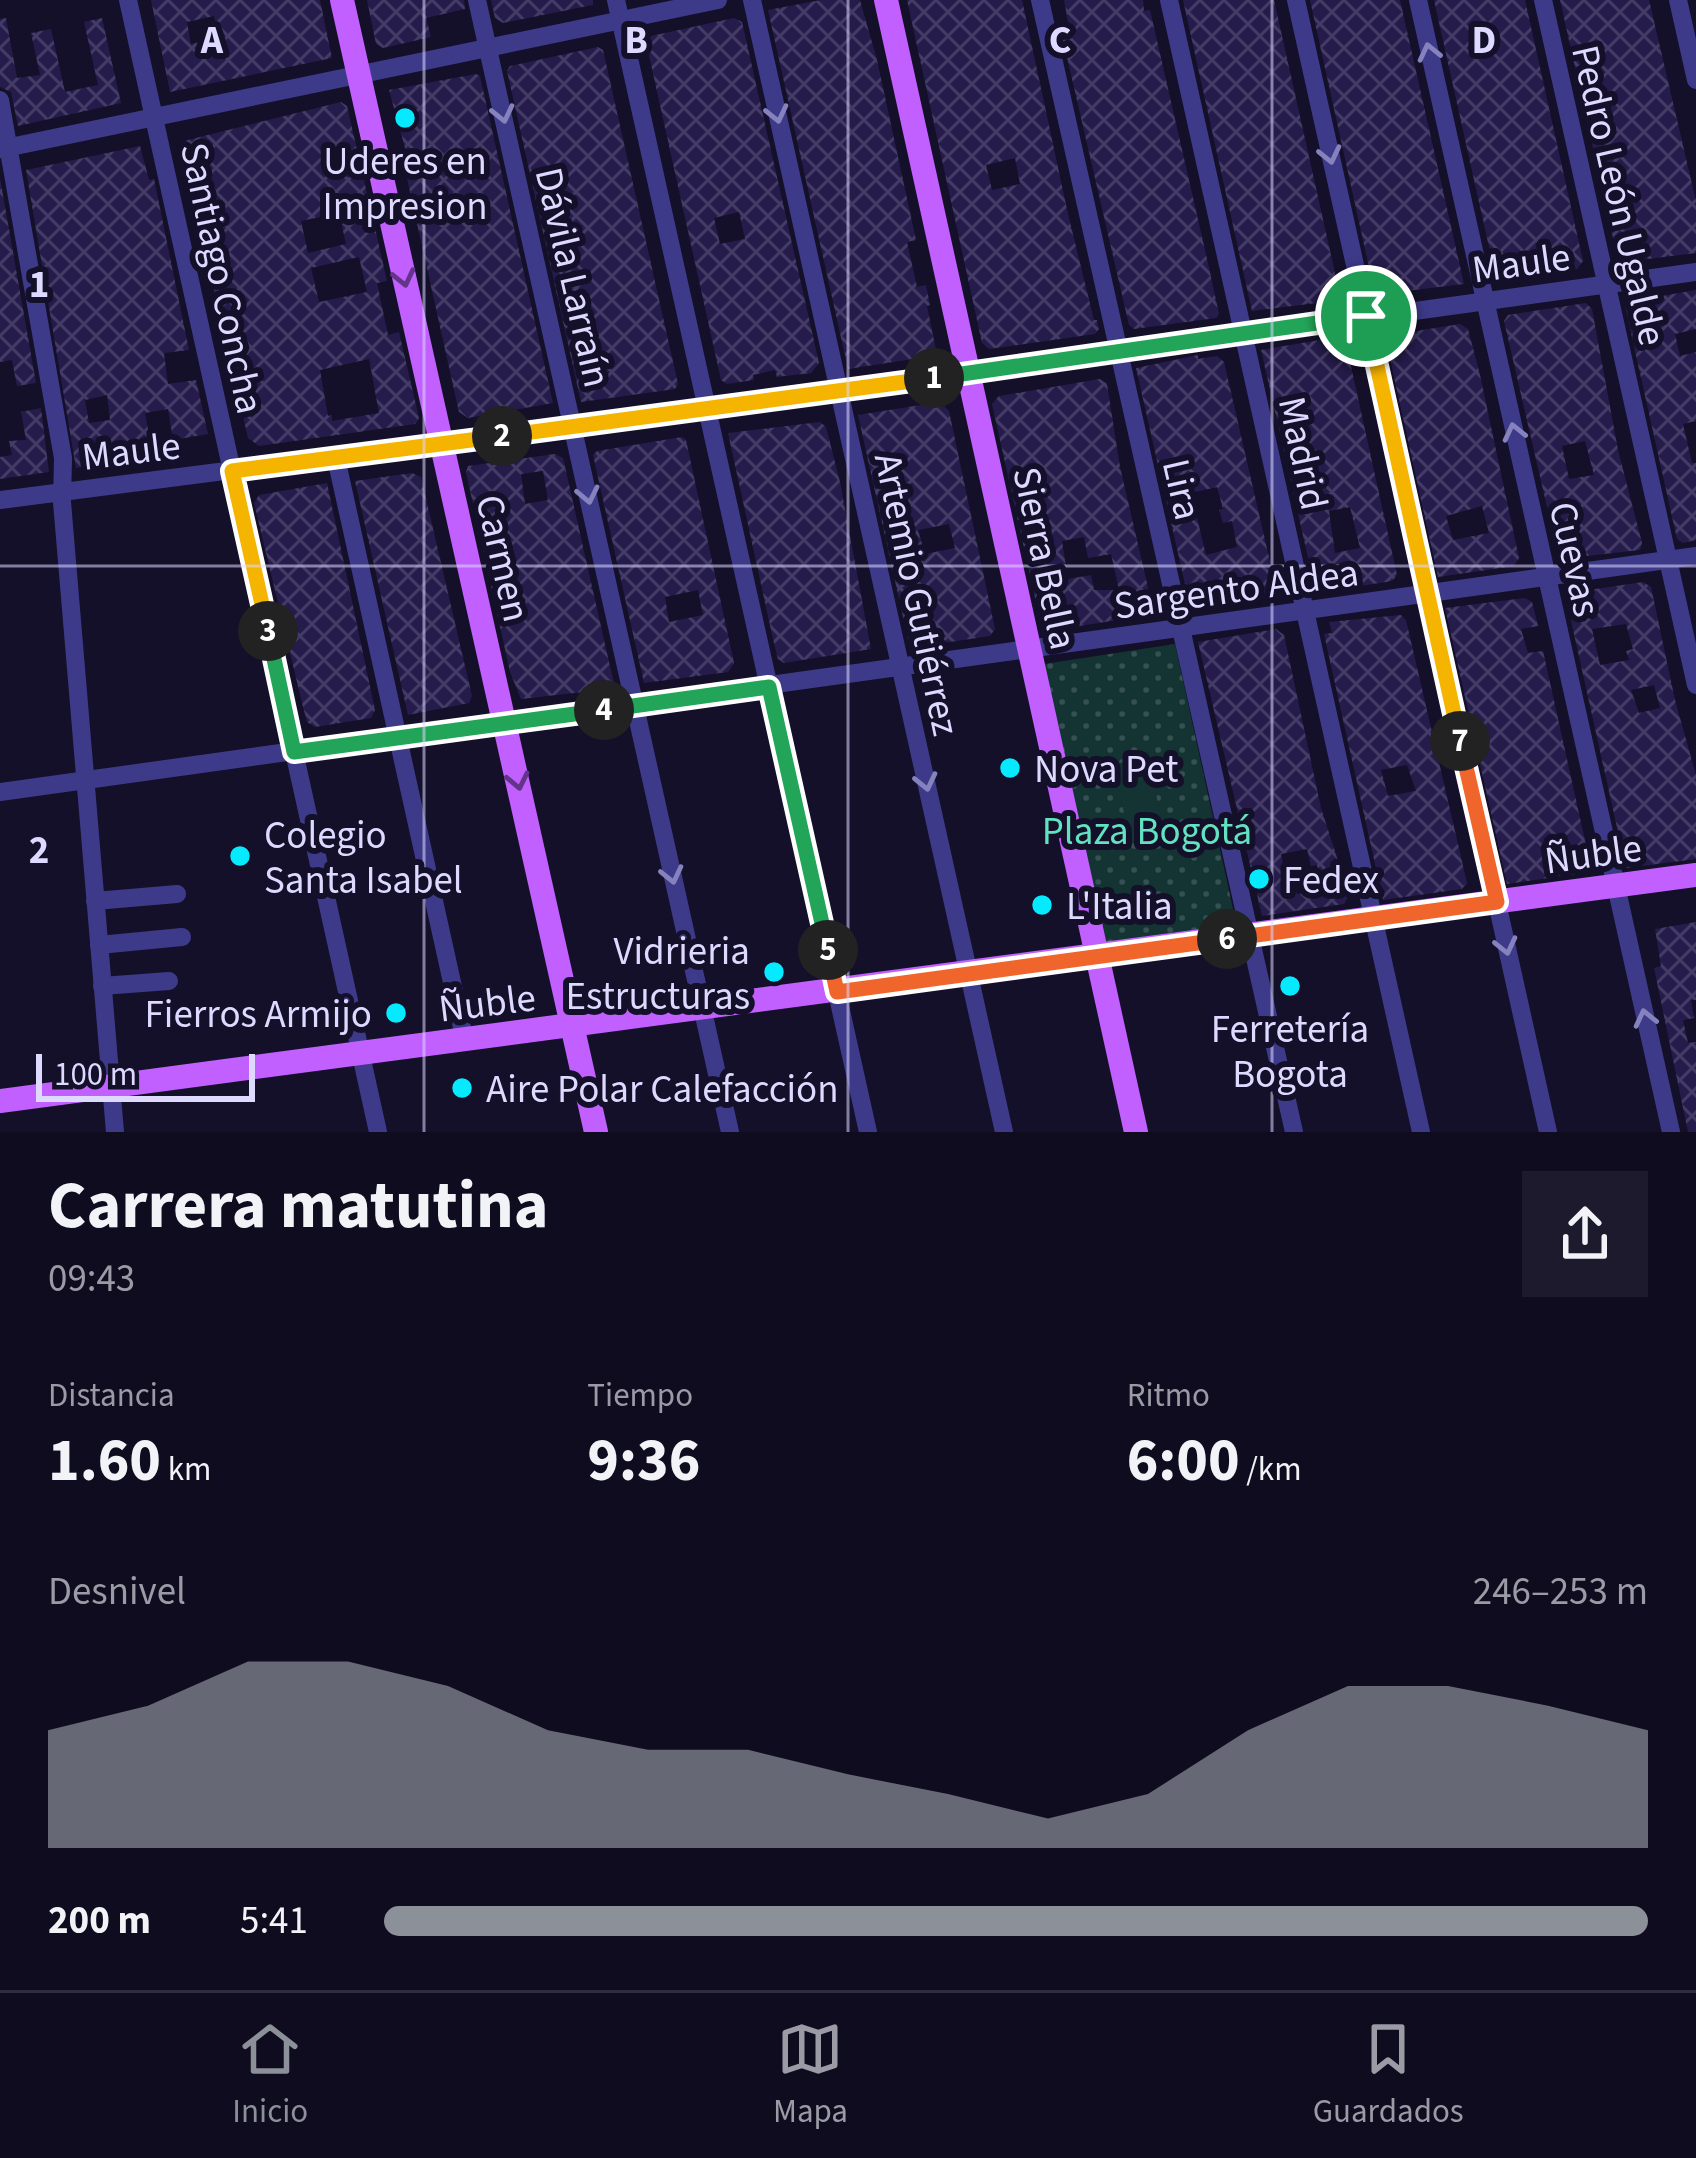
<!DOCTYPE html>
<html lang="es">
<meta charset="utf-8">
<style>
:root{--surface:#0f0c20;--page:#1d1a2d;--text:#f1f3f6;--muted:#9b9ba5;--line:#2f2c3e;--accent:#8c9099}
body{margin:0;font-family:"Source Sans 3",sans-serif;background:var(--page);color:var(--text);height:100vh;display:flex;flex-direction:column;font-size:45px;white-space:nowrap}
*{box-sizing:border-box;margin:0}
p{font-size:39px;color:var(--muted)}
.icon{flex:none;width:66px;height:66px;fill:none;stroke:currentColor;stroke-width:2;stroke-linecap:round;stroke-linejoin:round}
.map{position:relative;height:1132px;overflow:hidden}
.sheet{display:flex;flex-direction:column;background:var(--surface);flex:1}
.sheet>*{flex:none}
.scale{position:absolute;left:36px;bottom:30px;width:219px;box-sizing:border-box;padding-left:12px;border:6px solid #ddd9ff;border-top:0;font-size:33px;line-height:42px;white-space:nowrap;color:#ddd9ff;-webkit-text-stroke:9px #14102a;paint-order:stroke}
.pin{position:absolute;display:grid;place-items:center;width:102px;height:102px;color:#fff;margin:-51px;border:6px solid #fff;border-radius:50%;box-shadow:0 3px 12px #0007}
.km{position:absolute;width:60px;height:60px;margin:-30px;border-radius:50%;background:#222;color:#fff;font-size:33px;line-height:60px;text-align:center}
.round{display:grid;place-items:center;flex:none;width:126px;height:126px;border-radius:0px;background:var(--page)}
.overview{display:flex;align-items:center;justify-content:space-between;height:204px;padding:0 48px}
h1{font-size:66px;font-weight:700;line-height:90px}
.metrics{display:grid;grid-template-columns:repeat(3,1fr);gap:18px;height:204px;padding:12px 48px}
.metrics div{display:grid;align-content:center}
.metrics b{font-size:60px;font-weight:700}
.metrics small{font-size:33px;font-weight:400}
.metrics p{font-size:33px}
.chart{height:336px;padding:24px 48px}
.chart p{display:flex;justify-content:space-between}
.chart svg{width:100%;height:216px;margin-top:12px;fill:var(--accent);opacity:.7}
ul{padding:0 48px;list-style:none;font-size:39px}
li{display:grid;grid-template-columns:192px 144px 1fr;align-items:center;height:90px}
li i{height:30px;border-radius:15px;background:var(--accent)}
.tab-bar{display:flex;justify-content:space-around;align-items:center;height:168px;border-top:3px solid var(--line);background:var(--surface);font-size:33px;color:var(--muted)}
.tab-bar a{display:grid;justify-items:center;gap:6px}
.tab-bar .on{color:var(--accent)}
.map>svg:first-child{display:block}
.grass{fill:url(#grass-dots)}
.pitch{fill:#133432}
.building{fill:url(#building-cross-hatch);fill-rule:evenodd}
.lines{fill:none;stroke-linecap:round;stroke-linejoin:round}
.minor{stroke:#3d3b89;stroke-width:18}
.major{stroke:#c160ff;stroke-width:24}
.oneway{stroke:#8582be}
.oneway2{stroke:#62348a}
.split-1-casing{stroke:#fff;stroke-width:24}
.split-2-casing{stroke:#fff;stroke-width:24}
.split-3-casing{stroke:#fff;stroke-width:24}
.split-4-casing{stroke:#fff;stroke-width:24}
.split-5-casing{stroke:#fff;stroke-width:24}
.split-6-casing{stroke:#fff;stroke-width:24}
.split-7-casing{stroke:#fff;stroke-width:24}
.split-8-casing{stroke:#fff;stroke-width:24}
.split-1{stroke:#22a559;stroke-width:15}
.split-2{stroke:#f5b400;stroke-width:15}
.split-3{stroke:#f5b400;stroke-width:15}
.split-4{stroke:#22a559;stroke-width:15}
.split-5{stroke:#22a559;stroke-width:15}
.split-6{stroke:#f0652b;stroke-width:15}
.split-7{stroke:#f0652b;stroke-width:15}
.split-8{stroke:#f5b400;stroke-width:15}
.grid{fill:none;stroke:#ddd9ff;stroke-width:3;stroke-opacity:0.55}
.poi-dot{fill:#05eaff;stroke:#14102a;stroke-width:4.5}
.labels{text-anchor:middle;stroke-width:12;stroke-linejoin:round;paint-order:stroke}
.poi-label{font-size:39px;fill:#ddd9ff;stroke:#14102a;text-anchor:start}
.street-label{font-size:39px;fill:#ddd9ff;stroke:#14102a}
.park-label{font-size:39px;fill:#62e2c0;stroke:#14102a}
.grid-label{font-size:39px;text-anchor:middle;font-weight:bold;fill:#ddd9ff;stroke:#14102a;stroke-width:12;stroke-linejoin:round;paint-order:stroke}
</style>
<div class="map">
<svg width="1696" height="1132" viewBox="0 0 1696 1132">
<defs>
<pattern id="grass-dots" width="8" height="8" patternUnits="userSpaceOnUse" patternTransform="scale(3)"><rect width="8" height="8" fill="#133432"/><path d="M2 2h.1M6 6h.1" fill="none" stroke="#355151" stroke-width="1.8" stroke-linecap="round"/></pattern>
<pattern id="building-cross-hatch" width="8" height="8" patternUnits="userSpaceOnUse" patternTransform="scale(3)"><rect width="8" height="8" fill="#251c4b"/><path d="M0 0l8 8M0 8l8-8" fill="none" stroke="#443c66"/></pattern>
</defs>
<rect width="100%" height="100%" fill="#14102a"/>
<path class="grass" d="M 1175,644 L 1237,927 L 1104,946 L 1044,664 Z"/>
<path class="pitch" d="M 1149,757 L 1162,824 L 1127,830 L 1115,764 Z"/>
<g class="building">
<path d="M 151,0 L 320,0 L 332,58 L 170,92 ZM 214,16 L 219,38 L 191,44 L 187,22 Z"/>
<path d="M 367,0 L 464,0 L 465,9 L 426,18 L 431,37 L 383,48 L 376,44 Z"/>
<path d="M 491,0 L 593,0 L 593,5 L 503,23 L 495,18 Z"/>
<path d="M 821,0 L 860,0 L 877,60 L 916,240 L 907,242 L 917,287 L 926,285 L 930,305 L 927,306 L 936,350 L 932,356 L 848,369 L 768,10 Z"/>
<path d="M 907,0 L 1022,0 L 1068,214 L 1094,320 L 1097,320 L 1099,329 L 1095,334 L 989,349 L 982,343 ZM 1015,158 L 1020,184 L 992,190 L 986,165 Z"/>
<path d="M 1064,0 L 1143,0 L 1144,11 L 1150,10 L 1208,263 L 1219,314 L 1216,318 L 1134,329 L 1129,325 L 1063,40 L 1071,38 Z"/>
<path d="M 1183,0 L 1274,0 L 1341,300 L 1252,311 Z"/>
<path d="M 1310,0 L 1400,0 L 1464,284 L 1381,294 L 1374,290 Z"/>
<path d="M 1434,0 L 1525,0 L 1583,261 L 1577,269 L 1500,278 L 1495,274 Z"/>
<path d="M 1560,0 L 1649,0 L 1696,201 L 1696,253 L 1624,262 L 1617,256 Z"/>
<path d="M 6,18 L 17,78 L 40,75 L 31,33 L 51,29 L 65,92 L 98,85 L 84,22 L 102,18 L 121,103 L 18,126 L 11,92 L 0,87 L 0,19 Z"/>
<path d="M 734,18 L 742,22 L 819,363 L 811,373 L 777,377 L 775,370 L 753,375 L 754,380 L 727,384 L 721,380 L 646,42 L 651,36 ZM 739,212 L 745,239 L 720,244 L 714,218 Z"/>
<path d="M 598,47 L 603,50 L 678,384 L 675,389 L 581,402 L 507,71 L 510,66 Z"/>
<path d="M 476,74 L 480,76 L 553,403 L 468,418 L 459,412 L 402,156 L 407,155 L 389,90 Z"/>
<path d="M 341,102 L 347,106 L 387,281 L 377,283 L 388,335 L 399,332 L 419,418 L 415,424 L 259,446 L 248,438 L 180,142 ZM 339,213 L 346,244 L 308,253 L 301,221 ZM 359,257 L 367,292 L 319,302 L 311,268 ZM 369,359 L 379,413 L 332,421 L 332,415 L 328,416 L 320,370 Z"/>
<path d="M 140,146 L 149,180 L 154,179 L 189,350 L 164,353 L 168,384 L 196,380 L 208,434 L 173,440 L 168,409 L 145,413 L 153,456 L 76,468 L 26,170 ZM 107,395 L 110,420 L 89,423 L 85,400 Z"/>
<path d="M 0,178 L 36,383 L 17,386 L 12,360 L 0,362 Z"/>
<path d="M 1696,290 L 1696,329 L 1675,334 L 1680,356 L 1696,352 L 1696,421 L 1683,424 L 1692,463 L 1696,463 L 1696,540 L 1683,543 L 1677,539 L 1625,306 L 1627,302 Z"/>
<path d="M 1586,303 L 1592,309 L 1618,450 L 1642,543 L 1640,550 L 1559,559 L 1504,321 L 1508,315 ZM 1585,441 L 1594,475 L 1569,479 L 1562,446 Z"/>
<path d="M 1460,324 L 1468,329 L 1480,375 L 1519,558 L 1514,566 L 1438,577 L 1385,336 ZM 1482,506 L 1489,533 L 1453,540 L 1446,516 Z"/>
<path d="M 1337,337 L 1345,339 L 1397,575 L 1392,581 L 1316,593 L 1261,350 ZM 1350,507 L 1360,548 L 1335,553 L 1329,511 Z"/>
<path d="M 1198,355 L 1198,359 L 1217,356 L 1224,362 L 1277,592 L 1273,596 L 1194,608 L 1190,606 L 1136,368 ZM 1217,487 L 1223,509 L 1219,510 L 1223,523 L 1232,521 L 1237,547 L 1206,555 L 1191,493 Z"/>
<path d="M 1100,379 L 1107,384 L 1120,467 L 1153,609 L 1149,615 L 1048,631 L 1040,620 L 992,404 L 999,396 ZM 1084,537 L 1088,558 L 1111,554 L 1119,590 L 1094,590 L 1091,575 L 1068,579 L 1062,541 Z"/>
<path d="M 940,402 L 949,411 L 995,629 L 990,636 L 910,648 L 858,415 ZM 949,524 L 955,548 L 925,554 L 918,530 Z"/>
<path d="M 41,408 L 49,472 L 0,479 L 0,457 L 12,455 L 9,441 L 26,440 L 21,412 Z"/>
<path d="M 820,422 L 826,427 L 840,482 L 871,649 L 784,663 L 778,659 L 773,639 L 728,433 Z"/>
<path d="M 682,437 L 686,440 L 734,663 L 728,672 L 644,683 L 593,455 L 597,451 ZM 698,590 L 703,615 L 669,622 L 665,597 Z"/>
<path d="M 555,454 L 563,458 L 614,684 L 610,689 L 521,699 L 510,672 L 466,472 L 468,466 ZM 543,471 L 548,500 L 525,504 L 521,474 Z"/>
<path d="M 412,473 L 421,477 L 472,696 L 469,703 L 408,715 L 355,481 Z"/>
<path d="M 327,483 L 375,710 L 371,718 L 315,727 L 307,722 L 303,707 L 254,503 L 259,495 Z"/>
<path d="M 1643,582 L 1651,587 L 1675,700 L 1696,775 L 1696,859 L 1626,868 L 1566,598 L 1568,593 ZM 1626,624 L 1633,649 L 1626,651 L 1629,660 L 1600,665 L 1592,629 ZM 1654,685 L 1660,708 L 1639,713 L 1631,690 Z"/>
<path d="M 1525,598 L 1532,602 L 1538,626 L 1521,629 L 1528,653 L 1543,651 L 1590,863 L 1583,873 L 1507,884 L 1445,608 Z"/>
<path d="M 1401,615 L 1406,620 L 1467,883 L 1462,889 L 1383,900 L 1324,634 L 1332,633 L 1329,622 ZM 1407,765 L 1416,791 L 1388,796 L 1381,770 Z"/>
<path d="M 1276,629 L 1284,635 L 1321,808 L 1349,895 L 1344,904 L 1262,916 L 1198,642 ZM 1307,849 L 1311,866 L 1317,865 L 1323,891 L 1297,894 L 1296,891 L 1289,892 L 1281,854 Z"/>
<path d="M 1696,922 L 1696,1000 L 1691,1000 L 1694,1018 L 1683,1020 L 1688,1043 L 1696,1042 L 1696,1132 L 1688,1132 L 1654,968 L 1661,966 L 1655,929 Z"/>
</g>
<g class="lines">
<g class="minor">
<path d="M 128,0 L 378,1132"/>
<path d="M 477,0 L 730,1132"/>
<path d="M 616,0 L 868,1132"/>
<path d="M 752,0 L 1004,1132"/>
<path d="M 1040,0 L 1294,1132"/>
<path d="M 1169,0 L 1421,1132"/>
<path d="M 1296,0 L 1548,1132"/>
<path d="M 1418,0 L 1671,1132"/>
<path d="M 1543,0 L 1696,685"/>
<path d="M 1678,0 L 1696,80"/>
<path d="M 0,100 L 63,458 L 62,502 L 115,1132"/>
<path d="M 1,149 L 718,0"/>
<path d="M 336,458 L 465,1041"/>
<path d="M 0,500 L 707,409 L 1696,272"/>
<path d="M 0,792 L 1696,556"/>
<path d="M 95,901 L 177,894"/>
<path d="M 99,945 L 182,937"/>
<path d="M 102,986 L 169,981"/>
</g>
<g class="major">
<path d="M 342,0 L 596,1132"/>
<path d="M 886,0 L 1136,1132"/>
<path d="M 0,1101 L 1696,875"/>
</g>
</g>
<defs><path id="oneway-chevron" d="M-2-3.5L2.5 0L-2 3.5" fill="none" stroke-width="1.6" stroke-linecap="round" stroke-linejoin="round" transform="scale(3)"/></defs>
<g class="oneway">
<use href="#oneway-chevron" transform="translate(1429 52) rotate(-103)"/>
<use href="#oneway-chevron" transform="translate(503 114) rotate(77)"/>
<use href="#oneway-chevron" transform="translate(777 114) rotate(77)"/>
<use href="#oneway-chevron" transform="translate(1330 155) rotate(77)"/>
<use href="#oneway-chevron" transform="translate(1514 432) rotate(-103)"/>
<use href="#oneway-chevron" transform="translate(588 495) rotate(78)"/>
<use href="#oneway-chevron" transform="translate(926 782) rotate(77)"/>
<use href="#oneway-chevron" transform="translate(672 875) rotate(77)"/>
<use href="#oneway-chevron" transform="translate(1506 946) rotate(77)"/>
<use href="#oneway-chevron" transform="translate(1645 1018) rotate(-103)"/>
</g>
<g class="oneway2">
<use href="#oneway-chevron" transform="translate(404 278) rotate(77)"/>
<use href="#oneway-chevron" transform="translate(518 781) rotate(78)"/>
</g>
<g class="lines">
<defs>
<path id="split-1" d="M 934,378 L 1366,316"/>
<path id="split-2" d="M 502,436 L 934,378"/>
<path id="split-3" d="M 268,631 L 232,471 L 502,436"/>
<path id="split-4" d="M 268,631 L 294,752 L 604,710"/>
<path id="split-5" d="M 604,710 L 769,687 L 828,950"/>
<path id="split-6" d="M 828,950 L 837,992 L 1227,939"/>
<path id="split-7" d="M 1227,939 L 1497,902 L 1460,741"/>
<path id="split-8" d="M 1366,316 L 1460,741"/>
</defs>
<use href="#split-1" class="split-1-casing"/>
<use href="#split-2" class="split-2-casing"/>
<use href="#split-3" class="split-3-casing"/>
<use href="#split-4" class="split-4-casing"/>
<use href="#split-5" class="split-5-casing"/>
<use href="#split-6" class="split-6-casing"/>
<use href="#split-7" class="split-7-casing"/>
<use href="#split-8" class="split-8-casing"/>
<use href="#split-1" class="split-1"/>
<use href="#split-2" class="split-2"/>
<use href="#split-3" class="split-3"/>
<use href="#split-4" class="split-4"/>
<use href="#split-5" class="split-5"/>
<use href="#split-6" class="split-6"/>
<use href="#split-7" class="split-7"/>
<use href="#split-8" class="split-8"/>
</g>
<path class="grid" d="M 424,0 L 424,1132M 848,0 L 848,1132M 1272,0 L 1272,1132M 0,566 L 1696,566"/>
<g class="poi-dot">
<circle cx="405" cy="118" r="12"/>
<circle cx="1010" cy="768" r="12"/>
<circle cx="240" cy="856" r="12"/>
<circle cx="1259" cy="879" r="12"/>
<circle cx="1042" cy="905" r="12"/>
<circle cx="774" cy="972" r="12"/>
<circle cx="1290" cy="986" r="12"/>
<circle cx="396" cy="1013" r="12"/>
<circle cx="462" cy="1088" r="12"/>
</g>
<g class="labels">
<g class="poi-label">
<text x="405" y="174" text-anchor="middle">Uderes en<tspan x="405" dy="45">Impresion</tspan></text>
<text x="1034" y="782">Nova Pet</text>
<text x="264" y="848">Colegio<tspan x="264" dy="45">Santa Isabel</tspan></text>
<text x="1283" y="893">Fedex</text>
<text x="1066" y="919">L'Italia</text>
<text x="750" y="964" text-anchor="end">Vidrieria<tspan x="750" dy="45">Estructuras</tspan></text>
<text x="372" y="1027" text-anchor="end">Fierros Armijo</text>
<text x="1290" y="1042" text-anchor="middle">Ferretería<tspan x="1290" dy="45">Bogota</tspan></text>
<text x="486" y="1102">Aire Polar Calefacción</text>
</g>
<g class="street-label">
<text transform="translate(1620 195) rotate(77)" y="14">Pedro León Ugalde</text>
<text transform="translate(1521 262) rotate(-8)" y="14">Maule</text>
<text transform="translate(574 277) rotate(77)" y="14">Dávila Larraín</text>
<text transform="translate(223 278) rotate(78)" y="14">Santiago Concha</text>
<text transform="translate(131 450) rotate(-7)" y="14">Maule</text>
<text transform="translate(1304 453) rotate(78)" y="14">Madrid</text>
<text transform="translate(1183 489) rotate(77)" y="14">Lira</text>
<text transform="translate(504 558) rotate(77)" y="14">Carmen</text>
<text transform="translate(1046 558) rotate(78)" y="14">Sierra Bella</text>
<text transform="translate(1576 559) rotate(77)" y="14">Cuevas</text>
<text transform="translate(1236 588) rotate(-8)" y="14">Sargento Aldea</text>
<text transform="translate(918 594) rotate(78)" y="14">Artemio Gutiérrez</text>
<text transform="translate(1593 853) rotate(-8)" y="14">Ñuble</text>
<text transform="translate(487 1002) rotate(-7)" y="14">Ñuble</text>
</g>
<g class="park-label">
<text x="1147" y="844">Plaza Bogotá</text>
</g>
</g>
<g class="grid-label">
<text x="212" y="53">A</text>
<text x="636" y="53">B</text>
<text x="1060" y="53">C</text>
<text x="1484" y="53">D</text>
<text x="39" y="297">1</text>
<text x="39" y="863">2</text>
</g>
</svg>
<div class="scale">100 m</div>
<div class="pin" style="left:1366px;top:316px;background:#1e9e55"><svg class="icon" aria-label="arrive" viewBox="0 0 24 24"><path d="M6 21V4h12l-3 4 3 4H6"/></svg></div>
<b class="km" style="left:934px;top:378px">1</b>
<b class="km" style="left:502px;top:436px">2</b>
<b class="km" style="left:268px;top:631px">3</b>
<b class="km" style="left:604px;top:710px">4</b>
<b class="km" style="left:828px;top:950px">5</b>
<b class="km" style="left:1227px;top:939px">6</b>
<b class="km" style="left:1460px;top:741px">7</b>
</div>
<section class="sheet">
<div class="overview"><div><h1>Carrera matutina</h1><p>09:43</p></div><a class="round"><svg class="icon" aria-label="share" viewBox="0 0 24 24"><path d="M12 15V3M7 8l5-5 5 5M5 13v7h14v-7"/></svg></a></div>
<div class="metrics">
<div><p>Distancia</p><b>1.60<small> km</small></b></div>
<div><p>Tiempo</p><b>9:36</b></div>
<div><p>Ritmo</p><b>6:00<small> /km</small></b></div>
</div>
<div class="chart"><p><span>Desnivel</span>246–253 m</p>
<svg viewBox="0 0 160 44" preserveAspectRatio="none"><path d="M0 44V20L10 15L20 6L30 6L40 11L50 20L60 24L70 24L80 29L90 33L100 38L110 33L120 20L130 11L140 11L150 15L160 20V44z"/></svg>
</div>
<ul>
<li><b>200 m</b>5:41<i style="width:100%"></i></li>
</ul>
</section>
<nav class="tab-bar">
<a class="on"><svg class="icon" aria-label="home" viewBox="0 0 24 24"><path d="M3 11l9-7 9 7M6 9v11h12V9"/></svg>Inicio</a>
<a><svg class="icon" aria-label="map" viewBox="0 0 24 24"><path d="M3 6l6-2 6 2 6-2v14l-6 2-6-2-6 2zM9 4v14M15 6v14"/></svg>Mapa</a>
<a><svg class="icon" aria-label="saved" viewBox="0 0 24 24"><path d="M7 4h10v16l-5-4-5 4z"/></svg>Guardados</a>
</nav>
